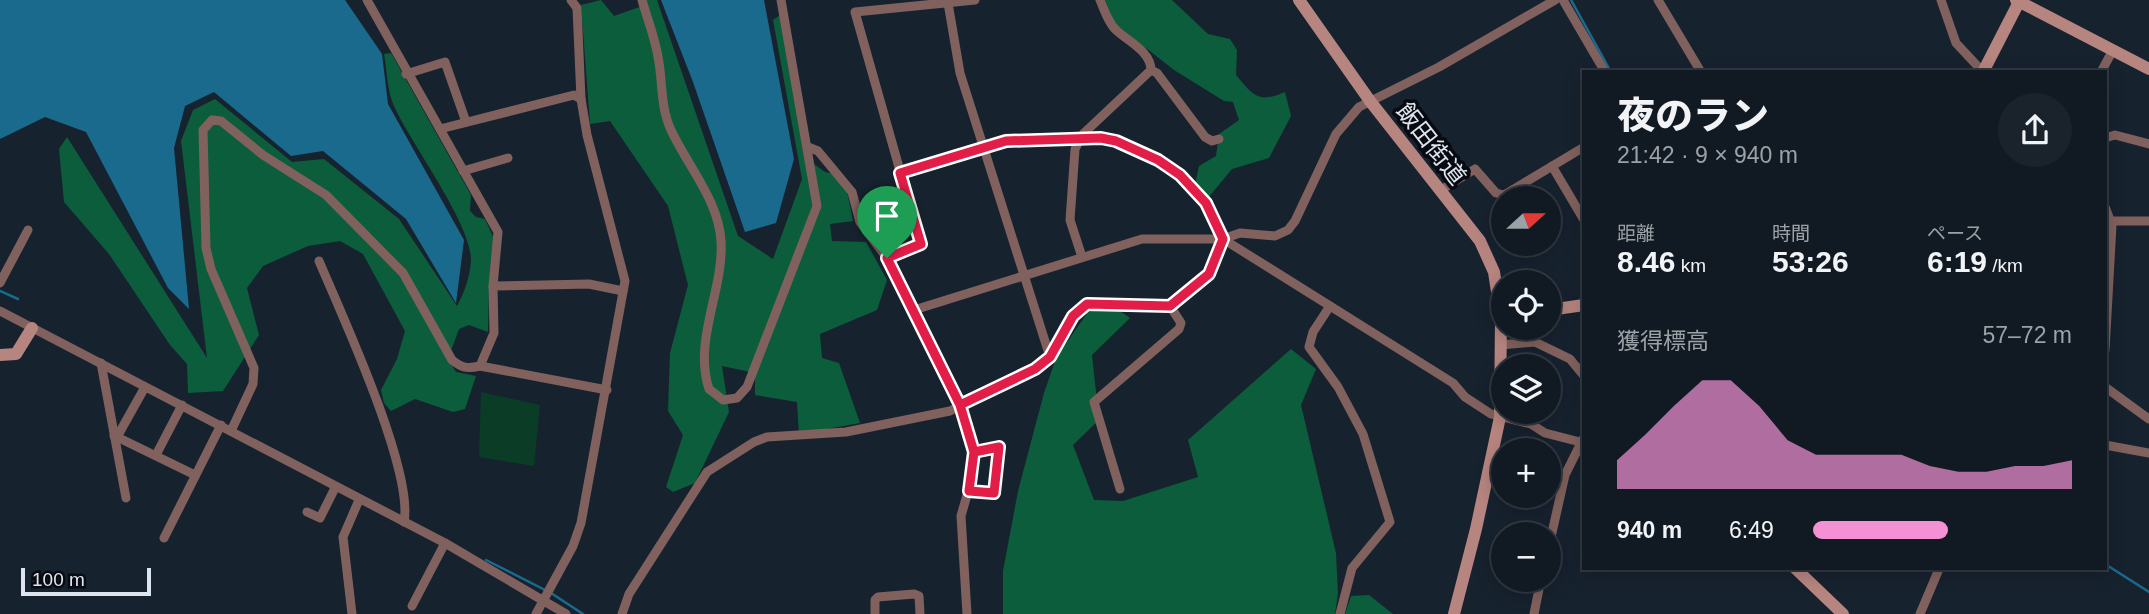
<!DOCTYPE html>
<html lang="ja">
<meta charset="utf-8">
<style>
:root{--surface:#111a23;--page:#1a232b;--text:#f1f3f6;--muted:#9ca1a6;--line:#303841;--accent:#f491d4}
body{margin:0;font-family:Arial,"Noto Sans JP",sans-serif;background:var(--page);color:var(--text);height:100vh;display:flex;flex-direction:column;font-size:26px;white-space:nowrap}
*{box-sizing:border-box;margin:0}
p{font-size:23px;color:var(--muted)}
.icon{flex:none;width:38px;height:38px;fill:none;stroke:currentColor;stroke-width:2;stroke-linecap:round;stroke-linejoin:round}
.map{position:relative;flex:1;overflow:hidden}
.sheet{position:absolute;left:1582px;top:70px;width:525px;height:500px;display:flex;flex-direction:column;background:var(--surface);border-radius:0px;box-shadow:0 4px 18px #0003,0 0 0 2px var(--line)}
.sheet>*{flex:none}
.needle{width:46px;rotate:69deg}
.tools{position:absolute;left:1491px;top:186px;display:grid;gap:14px}
.tools a{display:grid;place-items:center;width:70px;height:70px;border-radius:50%;background:var(--surface);box-shadow:0 4px 18px #0003,0 0 0 2px var(--line);font-size:35px}
.scale{position:absolute;left:21px;bottom:18px;width:130px;box-sizing:border-box;padding-left:7px;border:4px solid #dee5ee;border-top:0;font-size:19px;line-height:24px;white-space:nowrap;color:#dee5ee;-webkit-text-stroke:5px #070b11;paint-order:stroke}
.pin{position:absolute;display:grid;place-items:center;width:60px;height:60px;color:#fff;margin:-72px -30px;border-radius:50% 50% 50% 0;rotate:-45deg;box-shadow:0 0 7px #0007}
.pin .icon{rotate:45deg}
.round{display:grid;place-items:center;flex:none;width:74px;height:74px;border-radius:37px;background:var(--page)}
.summary{display:flex;align-items:center;justify-content:space-between;height:119px;padding:0 35px}
h1{font-size:38px;font-weight:800;line-height:52px}
.figures{display:grid;grid-template-columns:repeat(3,1fr);gap:10px;height:119px;padding:7px 35px}
.figures div{display:grid;align-content:center}
.figures b{font-size:30px;font-weight:800}
.figures small{font-size:19px;font-weight:400}
.figures p{font-size:19px}
.chart{height:196px;padding:14px 35px}
.chart p{display:flex;justify-content:space-between}
.chart svg{width:100%;height:126px;margin-top:7px;fill:var(--accent);opacity:.7}
ul{padding:0 35px;list-style:none;font-size:23px}
li{display:grid;grid-template-columns:112px 84px 1fr;align-items:center;height:52px}
li i{height:18px;border-radius:9px;background:var(--accent)}
.map>svg:first-child{display:block}
.green{fill:#0b3c26}
.forest{fill:#0b5d3c}
.water{fill:#1a6a8e}
.lines{fill:none;stroke-linecap:round;stroke-linejoin:round}
.stream{stroke:#1a6a8e;stroke-width:2.5}
.street{stroke:#80615d;stroke-width:9}
.secondary{stroke:#b7857f;stroke-width:12}
.route-casing{stroke:#fff;stroke-width:14}
.route{stroke:#e11d48;stroke-width:9}
.labels{text-anchor:middle;stroke-width:7;stroke-linejoin:round;paint-order:stroke}
.street-label{font-size:24px;fill:#dee5ee;stroke:#070b11}
</style>
<div class="map">
<svg width="2149" height="614" viewBox="0 0 2149 614">
<rect width="100%" height="100%" fill="#17222f"/>
<path class="green" d="M 481,392 L 540,405 L 534,466 L 479,457 Z"/>
<g class="forest">
<path d="M 601,0 L 614,16 L 645,5 L 643,0 L 657,0 L 738,236 L 773,259 L 802,179 L 773,20 L 780,15 L 807,159 L 825,172 L 844,176 L 853,221 L 830,224 L 832,241 L 866,242 L 887,280 L 877,310 L 820,334 L 822,358 L 839,363 L 860,423 L 799,434 L 797,402 L 755,395 L 755,373 L 722,366 L 729,412 L 695,483 L 673,492 L 666,487 L 683,435 L 668,411 L 670,353 L 688,285 L 668,206 L 610,121 L 590,124 L 581,5 Z"/>
<path d="M 1105,0 L 1172,0 L 1208,34 L 1230,39 L 1237,50 L 1236,75 C 1253,95 1258,104 1285,92 L 1291,116 L 1269,158 L 1232,169 L 1208,198 L 1195,185 L 1199,166 L 1216,156 L 1219,134 L 1239,120 L 1233,102 L 1224,101 L 1174,70 L 1114,23 Z"/>
<path d="M 391,53 L 471,195 L 470,211 L 476,217 L 485,219 L 495,241 L 489,285 L 488,332 L 469,325 L 459,329 L 448,359 L 456,372 L 476,376 L 465,409 L 453,412 L 415,399 L 391,411 L 384,403 L 381,390 L 397,359 L 405,331 L 363,254 L 340,241 L 308,246 L 263,266 L 247,288 L 259,335 L 223,391 L 188,393 L 187,364 L 170,345 L 109,254 L 64,202 L 59,149 L 67,137 L 207,358 L 181,141 L 193,110 L 215,99 L 292,162 L 324,159 L 399,219 L 457,306 C 465,291 470,277 471,260 C 471,223 411,144 394,106 C 387,91 387,70 384,54 Z"/>
<path d="M 1116,308 L 1130,318 L 1092,355 L 1099,420 L 1073,445 L 1094,500 L 1123,501 L 1198,477 L 1188,440 L 1291,349 L 1316,369 L 1301,405 L 1336,553 L 1338,594 L 1335,614 L 1003,614 L 1003,571 L 1018,491 L 1044,393 L 1056,358 L 1088,312 Z"/>
<path d="M 1369,595 L 1393,614 L 1345,614 L 1351,596 Z"/>
</g>
<g class="water">
<path d="M 0,0 L 345,0 L 382,54 L 388,104 L 464,240 L 456,303 L 406,219 L 323,151 L 291,156 L 214,92 L 185,106 L 174,148 L 189,309 L 168,288 L 86,132 L 45,117 L 0,139 Z"/>
<path d="M 661,0 L 764,0 L 794,159 L 776,223 L 745,232 L 693,82 Z"/>
</g>
<g class="lines">
<g class="stream">
<path d="M 1571,0 L 1611,72"/>
<path d="M 0,291 L 18,299"/>
<path d="M 486,560 L 545,590"/>
<path d="M 2105,564 L 2149,592"/>
<path d="M 551,593 L 583,614"/>
</g>
<g class="street">
<path d="M 642,0 C 647,18 655,38 658,57 C 663,81 660,107 671,130 C 687,165 719,201 721,241 C 724,290 693,340 709,389 L 723,400 L 737,398 L 747,387 L 817,206 L 781,0"/>
<path d="M 1563,0 L 1605,72"/>
<path d="M 1658,0 L 1701,72"/>
<path d="M 1941,0 L 1956,43 L 1983,72"/>
<path d="M 948,3 L 960,73 L 1050,357"/>
<path d="M 1151,70 L 1157,73 L 1205,137 L 1212,141 L 1219,139"/>
<path d="M 2101,72 L 2113,50"/>
<path d="M 406,74 L 445,62 L 466,122"/>
<path d="M 440,129 L 574,95 L 581,99"/>
<path d="M 2105,138 L 2115,135 L 2149,144"/>
<path d="M 808,147 L 818,151 L 852,192 L 860,222 L 887,258 L 960,405 L 974,452 L 973,474 L 961,516 L 967,614"/>
<path d="M 1552,166 L 1584,220"/>
<path d="M 463,171 L 508,158"/>
<path d="M 900,173 L 1006,141 L 1101,138 L 1116,141 L 1159,160 L 1180,175 L 1206,203 L 1223,239 L 1453,383 L 1465,397 L 1491,414 L 1531,424 L 1545,433 L 1584,443"/>
<path d="M 1441,190 L 1475,169 L 1496,193 L 1504,195 L 1584,147"/>
<path d="M 2105,207 L 2112,225 L 2105,350"/>
<path d="M 2111,221 L 2149,221"/>
<path d="M 1082,257 L 1070,220 L 1075,149 L 1083,134 L 1151,70 C 1151,51 1127,41 1115,29 C 1108,22 1104,9 1100,0"/>
<path d="M 887,258 L 921,245 L 855,12 L 975,0"/>
<path d="M 319,261 C 342,315 414,471 404,522"/>
<path d="M 0,283 L 28,230"/>
<path d="M 493,286 L 589,284 L 623,291"/>
<path d="M 1330,306 L 1313,332 L 1309,347 L 1338,387 L 1363,434 L 1390,522 L 1352,568 L 1340,614"/>
<path d="M 914,310 L 1142,239 L 1223,239 L 1240,233 L 1275,236 L 1288,230 L 1295,221 L 1336,134 L 1359,107 L 1439,67 L 1555,0"/>
<path d="M 0,311 L 445,543 L 566,614"/>
<path d="M 1500,345 L 1535,342 L 1570,359 L 1584,376"/>
<path d="M 101,363 L 126,498"/>
<path d="M 480,366 L 607,390"/>
<path d="M 2105,387 L 2149,419"/>
<path d="M 231,431 L 253,384 L 254,368 L 211,269 L 206,248 L 203,130 L 212,120 L 221,121 L 263,155 L 326,195 L 403,273 L 452,360 C 462,368 467,369 480,366 L 494,333 L 493,286 L 498,232 L 367,0"/>
<path d="M 114,436 L 117,437 L 145,387"/>
<path d="M 117,437 L 195,475"/>
<path d="M 2105,445 L 2149,453"/>
<path d="M 156,455 L 182,405"/>
<path d="M 1120,489 L 1094,402 L 1179,329 L 1181,323 L 1170,306"/>
<path d="M 969,491 L 994,493 L 999,447 L 974,452"/>
<path d="M 307,512 L 320,518 L 335,488"/>
<path d="M 164,538 L 221,425"/>
<path d="M 1549,546 L 1565,475 L 1583,439"/>
<path d="M 412,606 L 445,543"/>
<path d="M 352,614 L 343,537 L 359,500"/>
<path d="M 536,614 L 573,546 L 581,523 L 625,281 L 587,135 L 581,99 L 577,8 L 571,0"/>
<path d="M 622,614 L 629,594 L 707,472 L 754,442 L 767,437 L 846,432 L 950,411 L 1035,369 L 1050,357 L 1073,316 L 1087,304 L 1170,306 L 1209,274 L 1223,239"/>
<path d="M 875,614 L 875,600 L 878,597 L 914,594 L 919,596 L 920,614"/>
<path d="M 1534,614 L 1541,579"/>
<path d="M 1920,614 L 1939,569"/>
</g>
<g class="secondary">
<path d="M 1299,0 L 1370,101 L 1480,241 L 1494,272 L 1501,318 L 1500,417 L 1476,529 L 1454,614"/>
<path d="M 2016,0 L 2149,69"/>
<path d="M 1983,72 L 2020,0"/>
<path d="M 1549,310 L 1584,305"/>
<path d="M 0,355 L 16,354 L 32,328"/>
<path d="M 1796,569 L 1843,614"/>
</g>
</g>
<g class="lines">
<defs>
<path id="route" d="M 887,258 L 960,405 L 974,452 L 969,491 L 994,493 L 999,447 L 974,452 L 960,405 L 1035,369 L 1050,357 L 1073,316 L 1087,304 L 1170,306 L 1209,274 L 1223,239 L 1206,203 L 1180,175 L 1158,160 L 1116,141 L 1101,138 L 1006,141 L 900,173 L 921,244 L 887,258"/>
</defs>
<use href="#route" class="route-casing"/>
<use href="#route" class="route"/>
</g>
<g class="labels">
<g class="street-label">
<text transform="translate(1431 144) rotate(52)" y="8">飯田街道</text>
</g>
</g>
</svg>
<div class="tools">
<a><svg class="needle" viewBox="-14 -14 28 28"><path d="M0-13l5 13h-10z" fill="#e53935"/><path d="M0 13l5-13h-10z" fill="#9ca1a6"/></svg></a>
<a><svg class="icon" aria-label="locate" viewBox="0 0 24 24"><circle cx="12" cy="12" r="6"/><path d="M12 2v4M12 18v4M2 12h4M18 12h4"/></svg></a>
<a><svg class="icon" aria-label="layers" viewBox="0 0 24 24"><path d="M12 4l9 5-9 5-9-5zM3 14l9 5 9-5"/></svg></a>
<a>+</a>
<a>−</a>
</div>
<div class="scale">100 m</div>
<div class="pin" style="left:887px;top:258px;background:#1e9e55"><svg class="icon" aria-label="arrive" viewBox="0 0 24 24"><path d="M6 21V4h12l-3 4 3 4H6"/></svg></div>
<section class="sheet">
<div class="summary"><div><h1>夜のラン</h1><p>21:42 · 9 × 940 m</p></div><a class="round"><svg class="icon" aria-label="share" viewBox="0 0 24 24"><path d="M12 15V3M7 8l5-5 5 5M5 13v7h14v-7"/></svg></a></div>
<div class="figures">
<div><p>距離</p><b>8.46<small> km</small></b></div>
<div><p>時間</p><b>53:26</b></div>
<div><p>ペース</p><b>6:19<small> /km</small></b></div>
</div>
<div class="chart"><p><span>獲得標高</span>57–72 m</p>
<svg viewBox="0 0 160 44" preserveAspectRatio="none"><path d="M0 44V34L10 25L20 15L30 6L40 6L50 15L60 27L70 32L80 32L90 32L100 32L110 36L120 38L130 38L140 36L150 36L160 34V44z"/></svg>
</div>
<ul>
<li><b>940 m</b>6:49<i style="width:52%"></i></li>
</ul>
</section>
</div>
